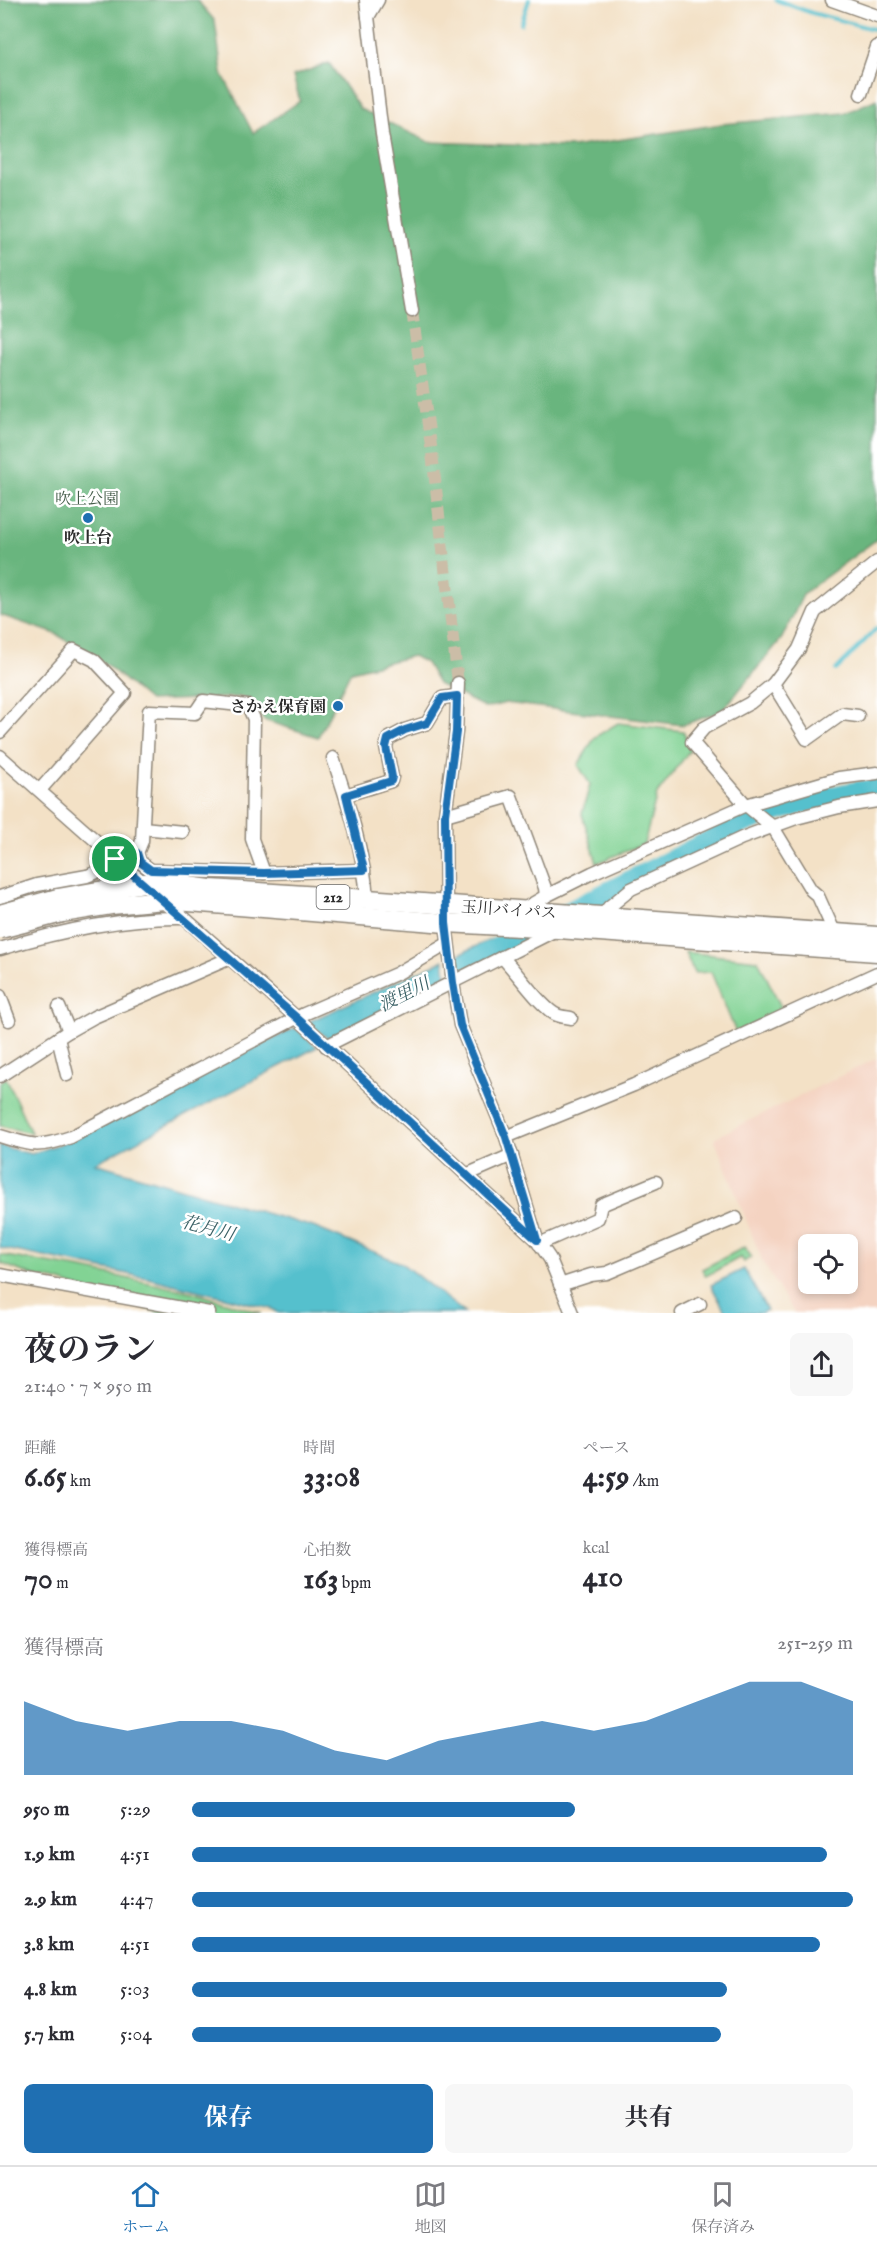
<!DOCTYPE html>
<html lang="ja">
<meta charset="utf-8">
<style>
:root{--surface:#fff;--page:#f7f7f7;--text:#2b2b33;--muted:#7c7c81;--line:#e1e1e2;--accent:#1f6fb2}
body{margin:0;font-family:"IM FELL English","Noto Serif JP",serif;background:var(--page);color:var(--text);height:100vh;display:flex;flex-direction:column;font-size:22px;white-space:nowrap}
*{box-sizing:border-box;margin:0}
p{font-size:20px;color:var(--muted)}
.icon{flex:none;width:33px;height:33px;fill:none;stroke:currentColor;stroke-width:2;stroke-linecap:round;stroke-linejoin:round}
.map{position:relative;height:1313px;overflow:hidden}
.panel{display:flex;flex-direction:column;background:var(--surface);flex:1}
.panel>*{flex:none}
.tools{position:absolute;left:798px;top:1234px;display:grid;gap:12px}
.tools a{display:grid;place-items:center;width:60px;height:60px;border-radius:9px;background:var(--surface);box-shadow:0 3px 9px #0003;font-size:30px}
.pin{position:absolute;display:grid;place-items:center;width:51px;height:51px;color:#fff;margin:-26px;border:3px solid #fff;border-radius:50%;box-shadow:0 2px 6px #0007}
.round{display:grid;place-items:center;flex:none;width:63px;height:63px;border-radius:9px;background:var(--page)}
.summary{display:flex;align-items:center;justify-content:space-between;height:102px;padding:0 24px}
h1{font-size:33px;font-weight:700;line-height:45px}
.stats{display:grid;grid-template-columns:repeat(3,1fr);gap:9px;height:102px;padding:6px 24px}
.stats div{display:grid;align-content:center}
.stats b{font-size:30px;font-weight:700}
.stats small{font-size:16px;font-weight:400}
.stats p{font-size:16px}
.chart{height:168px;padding:12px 24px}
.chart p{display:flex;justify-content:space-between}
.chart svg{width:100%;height:108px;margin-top:6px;fill:var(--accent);opacity:.7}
.action{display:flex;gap:12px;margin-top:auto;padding:12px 24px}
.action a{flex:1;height:69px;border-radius:9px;background:var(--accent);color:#fff;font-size:24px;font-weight:700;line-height:69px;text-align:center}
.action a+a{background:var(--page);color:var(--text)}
ul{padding:0 24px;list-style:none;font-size:20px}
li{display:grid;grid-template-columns:96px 72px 1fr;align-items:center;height:45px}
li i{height:15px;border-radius:8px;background:var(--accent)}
.dock{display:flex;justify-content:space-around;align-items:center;height:84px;border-top:2px solid var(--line);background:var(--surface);font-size:16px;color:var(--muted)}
.dock a{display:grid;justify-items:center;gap:3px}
.dock .selected{color:var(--accent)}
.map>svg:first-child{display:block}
.built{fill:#f4d3c1;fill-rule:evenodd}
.green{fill:#82d394;stroke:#567f60;stroke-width:1.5}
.forest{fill:#69b57e;stroke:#4a7054;stroke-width:1.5}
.water{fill:#54c0cd;stroke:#40767c;stroke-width:1.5}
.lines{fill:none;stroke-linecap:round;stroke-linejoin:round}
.stream{stroke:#54c0cd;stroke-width:4}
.river{stroke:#54c0cd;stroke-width:21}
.minor-tunnel{stroke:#cbbda7;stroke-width:12;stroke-dasharray:12 6;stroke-linecap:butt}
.minor-casing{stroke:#8f8678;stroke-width:15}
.highway-casing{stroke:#8f8678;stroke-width:21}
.minor{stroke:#fff;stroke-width:12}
.highway{stroke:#fff;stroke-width:18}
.highway-bridge-casing{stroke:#8f8678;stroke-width:21;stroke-linecap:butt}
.highway-bridge{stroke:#fff;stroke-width:18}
.route-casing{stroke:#fff;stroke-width:12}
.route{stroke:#1f6fb2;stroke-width:8}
.poi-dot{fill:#1f6fb2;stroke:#fff;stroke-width:2}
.labels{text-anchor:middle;stroke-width:5;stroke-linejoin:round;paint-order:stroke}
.shield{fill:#fff;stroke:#6b6b6b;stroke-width:1.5}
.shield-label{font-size:15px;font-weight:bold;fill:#2b2b2b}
.park-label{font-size:16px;fill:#455d4a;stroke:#fff}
.poi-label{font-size:16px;font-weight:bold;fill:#2b2b2b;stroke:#fff}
.street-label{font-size:16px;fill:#2b2b2b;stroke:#fff}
.water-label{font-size:18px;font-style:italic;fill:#395f64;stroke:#fff}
</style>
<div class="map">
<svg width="877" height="1313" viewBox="0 0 877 1313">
<rect width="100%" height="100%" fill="#fff"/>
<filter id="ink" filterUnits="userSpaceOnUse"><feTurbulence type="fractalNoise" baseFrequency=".0167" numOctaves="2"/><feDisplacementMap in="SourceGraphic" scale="12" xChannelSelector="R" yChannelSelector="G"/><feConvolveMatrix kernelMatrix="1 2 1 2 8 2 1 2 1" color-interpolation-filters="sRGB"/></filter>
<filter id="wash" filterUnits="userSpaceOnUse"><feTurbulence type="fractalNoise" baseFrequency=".008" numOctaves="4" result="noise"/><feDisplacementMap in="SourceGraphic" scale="24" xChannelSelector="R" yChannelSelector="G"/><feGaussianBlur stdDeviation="1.35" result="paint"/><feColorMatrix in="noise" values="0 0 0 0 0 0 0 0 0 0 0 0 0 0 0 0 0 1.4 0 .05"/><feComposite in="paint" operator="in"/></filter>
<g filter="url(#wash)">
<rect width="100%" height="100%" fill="#f3e1c6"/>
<path class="built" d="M 877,1058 L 877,1313 L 794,1313 L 763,1263 L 714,1138 ZM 808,1245 L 848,1245 L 848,1284 L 808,1284 Z"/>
<g class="green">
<path d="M 618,723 L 683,731 L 691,749 L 657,794 L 644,844 L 597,863 L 582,814 L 590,784 L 578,765 L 595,737 Z"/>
<path d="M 685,952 L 758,960 L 784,1013 L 737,1035 L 711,972 L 694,973 Z"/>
<path d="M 6,1078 L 31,1133 L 0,1126 L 0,1082 Z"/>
<path d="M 745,1247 L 751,1257 L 744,1262 L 741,1257 L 706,1276 L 702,1269 Z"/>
<path d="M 0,1255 L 83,1269 L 192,1292 L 262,1313 L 158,1312 L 54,1280 L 36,1277 L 0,1263 Z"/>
</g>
<path class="forest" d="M 0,0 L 197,0 L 215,21 L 222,73 L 253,133 L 300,101 L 293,76 L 329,63 L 360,109 L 429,142 L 572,147 L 722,124 L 845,113 L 877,99 L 877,539 L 804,593 L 782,638 L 722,711 L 683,725 L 506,703 L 486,708 L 438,684 L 426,663 L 413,656 L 351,671 L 318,737 L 263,720 L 253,701 L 241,697 L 149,701 L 107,665 L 56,634 L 0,615 Z"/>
<g class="water">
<path d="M 492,939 L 517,941 L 456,974 L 455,956 Z"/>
<path d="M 444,960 L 447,980 L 330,1040 L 308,1022 Z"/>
<path d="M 295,1028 L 317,1047 L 95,1163 L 313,1227 L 401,1263 L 465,1313 L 279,1313 L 272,1309 L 152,1279 L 0,1248 L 0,1146 L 31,1154 L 71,1140 Z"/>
<path d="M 744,1269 L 767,1310 L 761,1313 L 726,1313 L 711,1285 Z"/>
</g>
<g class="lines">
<g class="stream">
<path d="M 776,0 L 812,13 L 877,30"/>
<path d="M 521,24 L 529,0"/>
<path d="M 836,670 L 877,628"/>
</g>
<path class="river" d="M 485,954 L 746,822 C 788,806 832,794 877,789"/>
</g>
</g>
<g filter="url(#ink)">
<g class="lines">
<path class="minor-tunnel" d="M 412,311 L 432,453 L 458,683"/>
<defs>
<g id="minor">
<path d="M 366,0 L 382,134 L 412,311"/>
<path d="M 832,0 L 877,16"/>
<path d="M 368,17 L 378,0"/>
<path d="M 861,94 L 877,47"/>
<path d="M 458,683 L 456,732 L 445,815 L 446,923 L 453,983 L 460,1025 L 506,1137 L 537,1240"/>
<path d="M 773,684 L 807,739 L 842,714 L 858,716"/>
<path d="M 0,732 L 74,650 L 94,660 L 125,693 L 40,790"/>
<path d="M 0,756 L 147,886"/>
<path d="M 333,758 C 348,803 364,851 367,899"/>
<path d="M 346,795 L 391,781 L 392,777 L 386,747 L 388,739 L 405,730 L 427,723 L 442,698 L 457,696"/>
<path d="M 445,815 L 511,796 L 545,888 L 546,896"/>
<path d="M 143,828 L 183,832"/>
<path d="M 137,853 L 140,862 L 151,870 L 264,873 L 364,870"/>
<path d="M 0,897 L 37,885 L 87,876 L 95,873 L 105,862 L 127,857 L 137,853 L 142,841 L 149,711 L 195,713 L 203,701 L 248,706 L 254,719 L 252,839 L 264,873"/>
<path d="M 163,899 L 297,1018 L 537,1240 L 550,1259 L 572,1313"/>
<path d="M 522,910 L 546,896 L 592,873 L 746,805 L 839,778 L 877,773"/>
<path d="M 602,921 L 602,916 L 609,907 L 631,889 L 742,838 L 796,818 L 839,807 L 877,801"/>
<path d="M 837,938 L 818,896 L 811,890 L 773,827 L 746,805 L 692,742 L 704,728 L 750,703 L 773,684 L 799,649 L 815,612 L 877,562"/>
<path d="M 0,949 C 59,931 121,917 183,918"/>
<path d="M 502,957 C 516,971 542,1009 557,1015 C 561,1017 567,1017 571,1018"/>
<path d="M 0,996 L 9,1020"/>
<path d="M 59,1007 L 69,1031"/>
<path d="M 58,1038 L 67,1075"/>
<path d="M 326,1046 L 558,929"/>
<path d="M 0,1076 L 69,1031 L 94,1017 L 228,959"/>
<path d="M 0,1136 C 32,1146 39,1148 71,1137 L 304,1014 L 398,973 L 447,944"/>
<path d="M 506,1137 L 634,1085 L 877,973"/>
<path d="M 466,1175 L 512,1155"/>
<path d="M 539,1244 L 598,1218 L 601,1205 L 656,1182"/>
<path d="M 0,1275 L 209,1313"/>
<path d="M 560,1285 L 591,1275 L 607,1273 L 736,1218"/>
<path d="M 682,1313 L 700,1304"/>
</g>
<g id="highway">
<path d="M 58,898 L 144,883 L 172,884 L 210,889 L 367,899 L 877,936"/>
<path d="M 62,913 L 111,905 L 164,900 L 446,923 L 558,929 L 877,952"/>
</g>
</defs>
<use href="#minor" class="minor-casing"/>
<use href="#highway" class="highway-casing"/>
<use href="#minor" class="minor"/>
<use href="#highway" class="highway"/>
<defs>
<g id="highway-bridge">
<path d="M 0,914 L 58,898"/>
<path d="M 0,929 L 62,913"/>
</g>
</defs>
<use href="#highway-bridge" class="highway-bridge-casing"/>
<use href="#highway-bridge" class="highway-bridge"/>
</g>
</g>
<g class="lines" filter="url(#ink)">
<defs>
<path id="route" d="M 457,696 L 456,732 L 445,815 L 446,923 L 453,983 L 460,1025 L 506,1137 L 537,1240 L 297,1018 L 115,859 L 127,857 L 137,853 L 140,862 L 151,870 L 264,873 L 364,870 L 346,795 L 391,781 L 392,777 L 386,747 L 388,739 L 405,730 L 427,723 L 442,698 Z"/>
</defs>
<use href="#route" class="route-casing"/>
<use href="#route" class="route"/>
</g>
<g class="poi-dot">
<circle cx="88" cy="518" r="6"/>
<circle cx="338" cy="706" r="6"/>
</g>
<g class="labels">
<rect class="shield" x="316.5" y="885" width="33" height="24" rx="4.5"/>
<g class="shield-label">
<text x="333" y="902">212</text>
</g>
<g class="park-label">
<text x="87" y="504">吹上公園</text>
</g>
<g class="poi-label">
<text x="88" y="543">吹上台</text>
<text x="326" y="712" text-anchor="end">さかえ保育園</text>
</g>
<g class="street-label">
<text transform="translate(509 909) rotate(4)" y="6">玉川バイパス</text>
</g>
<g class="water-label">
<text transform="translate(404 994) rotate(-27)" y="6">渡里川</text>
<text transform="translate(208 1228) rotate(15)" y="6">花月川</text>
</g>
</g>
</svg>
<div class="tools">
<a><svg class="icon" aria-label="locate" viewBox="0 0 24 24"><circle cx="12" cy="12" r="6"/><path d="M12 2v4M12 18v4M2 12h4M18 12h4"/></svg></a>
</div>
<div class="pin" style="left:115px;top:859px;background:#1e9e55"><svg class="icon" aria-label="arrive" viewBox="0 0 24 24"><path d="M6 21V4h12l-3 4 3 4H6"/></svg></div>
</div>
<section class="panel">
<div class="summary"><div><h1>夜のラン</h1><p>21:40 · 7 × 950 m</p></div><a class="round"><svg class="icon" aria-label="share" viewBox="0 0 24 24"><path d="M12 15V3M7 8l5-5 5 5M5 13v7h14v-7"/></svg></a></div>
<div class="stats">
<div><p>距離</p><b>6.65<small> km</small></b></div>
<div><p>時間</p><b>33:08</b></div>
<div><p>ペース</p><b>4:59<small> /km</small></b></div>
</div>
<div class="stats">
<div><p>獲得標高</p><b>70<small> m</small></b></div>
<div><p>心拍数</p><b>163<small> bpm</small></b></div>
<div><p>kcal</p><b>410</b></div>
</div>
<div class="chart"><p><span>獲得標高</span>251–259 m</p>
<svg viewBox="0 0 160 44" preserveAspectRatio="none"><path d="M0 44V14L10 22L20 26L30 22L40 22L50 26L60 34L70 38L80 30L90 26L100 22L110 26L120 22L130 14L140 6L150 6L160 14V44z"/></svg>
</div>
<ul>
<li><b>950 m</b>5:29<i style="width:58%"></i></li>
<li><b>1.9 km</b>4:51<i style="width:96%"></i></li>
<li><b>2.9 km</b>4:47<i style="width:100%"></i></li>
<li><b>3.8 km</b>4:51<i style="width:95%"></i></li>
<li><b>4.8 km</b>5:03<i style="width:81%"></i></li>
<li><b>5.7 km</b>5:04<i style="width:80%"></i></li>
</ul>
<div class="action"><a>保存</a><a>共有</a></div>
</section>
<nav class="dock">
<a class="selected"><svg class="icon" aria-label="home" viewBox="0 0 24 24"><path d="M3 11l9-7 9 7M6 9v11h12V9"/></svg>ホーム</a>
<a><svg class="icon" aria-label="map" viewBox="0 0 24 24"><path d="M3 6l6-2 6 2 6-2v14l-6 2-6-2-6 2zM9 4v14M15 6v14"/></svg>地図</a>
<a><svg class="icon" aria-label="saved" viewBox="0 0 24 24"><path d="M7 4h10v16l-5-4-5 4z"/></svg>保存済み</a>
</nav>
